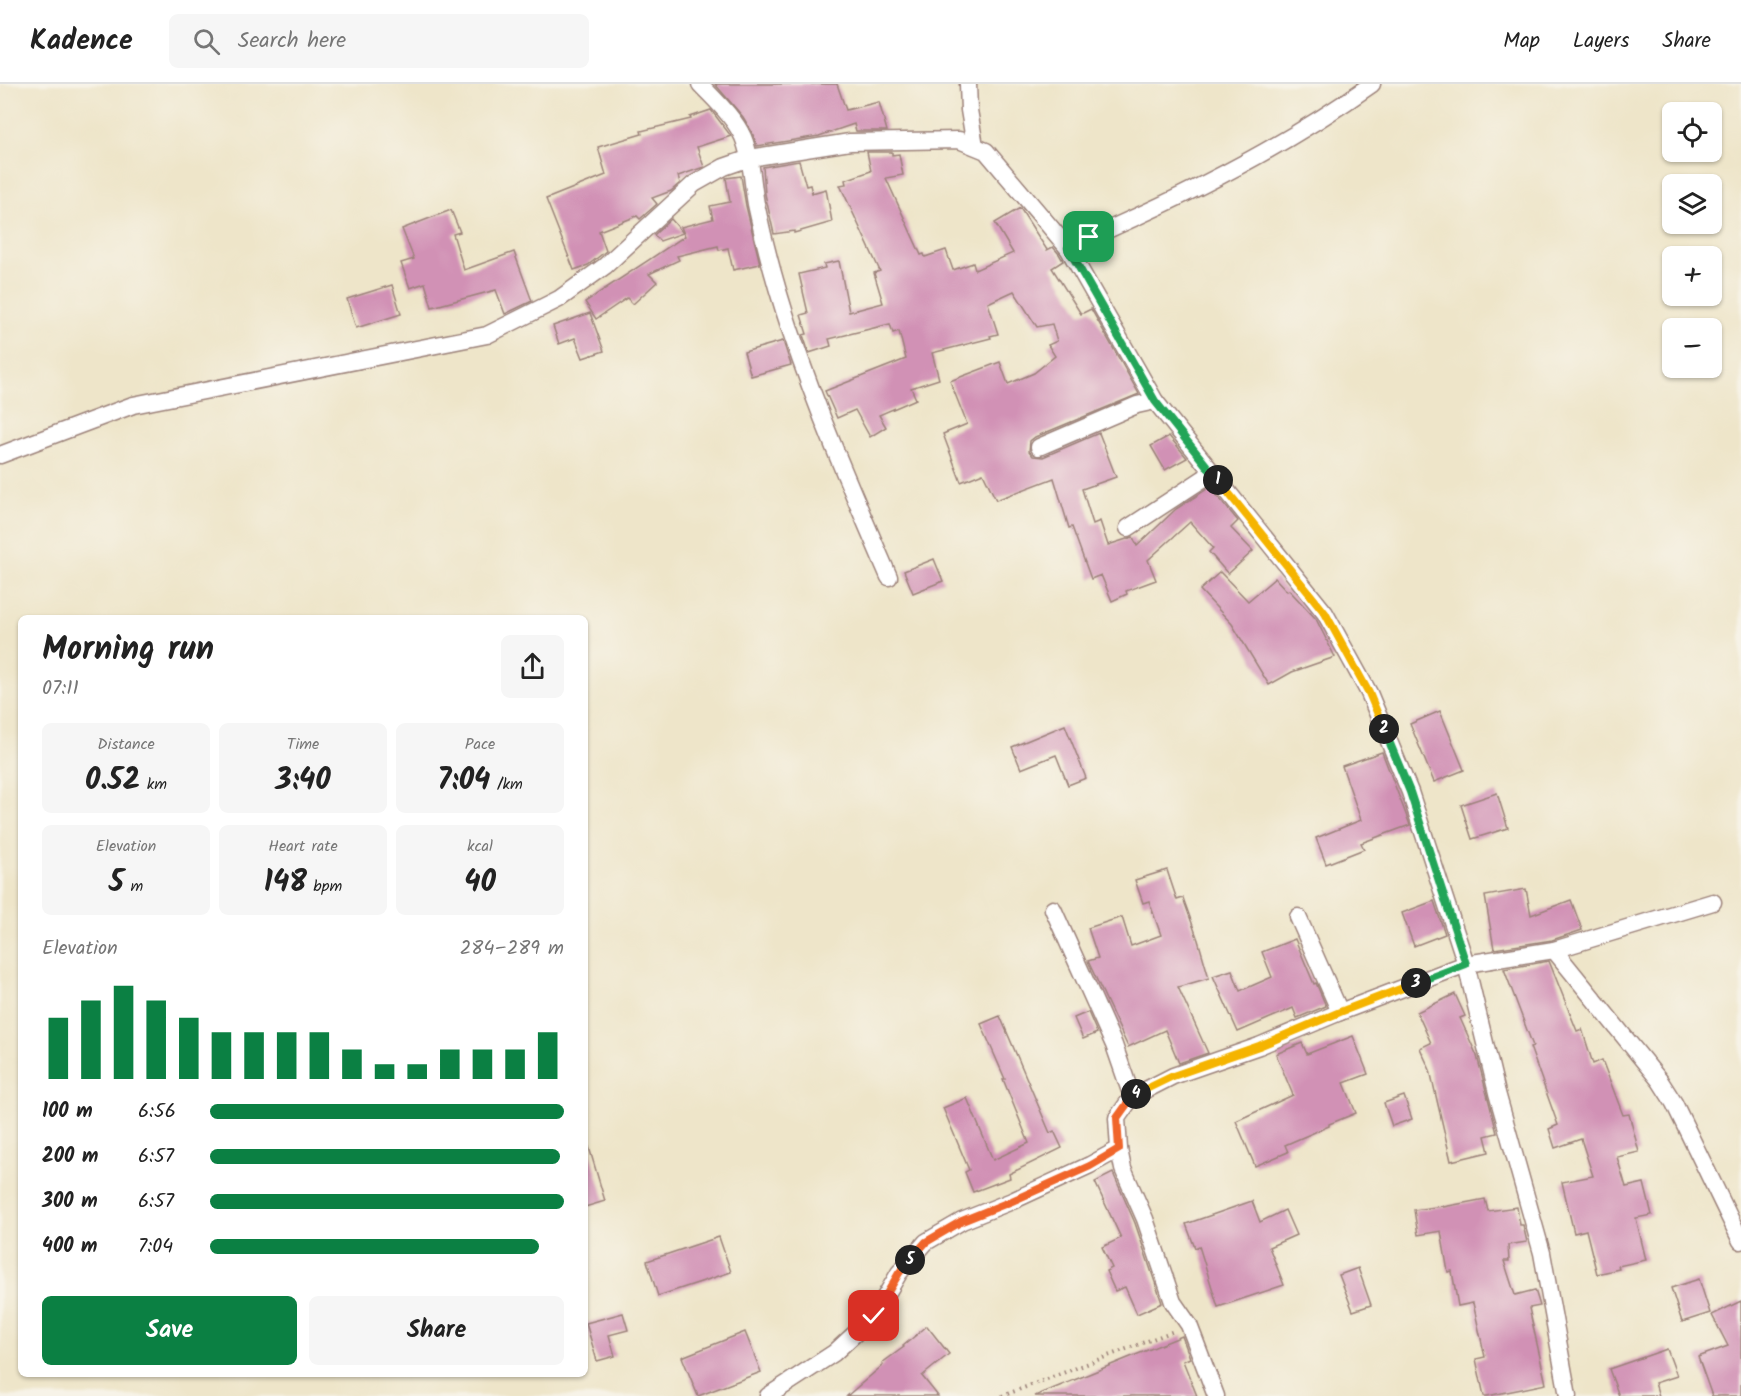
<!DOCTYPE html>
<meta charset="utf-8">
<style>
:root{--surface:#fff;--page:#f6f6f6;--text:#222;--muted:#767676;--line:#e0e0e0;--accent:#0b8043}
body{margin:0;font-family:Kalam,sans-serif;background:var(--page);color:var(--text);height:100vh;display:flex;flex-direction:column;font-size:22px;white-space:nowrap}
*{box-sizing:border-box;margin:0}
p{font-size:20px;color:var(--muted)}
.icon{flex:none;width:33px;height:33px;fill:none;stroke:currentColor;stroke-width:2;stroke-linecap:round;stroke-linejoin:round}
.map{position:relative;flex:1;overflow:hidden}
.sheet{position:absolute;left:18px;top:531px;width:570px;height:762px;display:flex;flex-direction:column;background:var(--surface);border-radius:9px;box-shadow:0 2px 4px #0004}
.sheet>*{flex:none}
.fabs{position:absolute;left:1662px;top:18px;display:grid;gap:12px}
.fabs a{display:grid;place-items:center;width:60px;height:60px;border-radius:9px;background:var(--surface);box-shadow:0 2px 4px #0004;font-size:30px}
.pin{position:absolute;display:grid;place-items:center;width:51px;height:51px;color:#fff;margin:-26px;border-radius:12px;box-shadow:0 3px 9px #0006}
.km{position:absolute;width:30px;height:30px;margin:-15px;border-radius:50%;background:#222;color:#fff;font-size:16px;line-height:30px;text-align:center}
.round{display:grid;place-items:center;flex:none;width:63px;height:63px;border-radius:9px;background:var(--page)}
.overview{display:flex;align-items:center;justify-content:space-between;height:102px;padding:0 24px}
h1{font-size:33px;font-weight:700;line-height:45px}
.metrics{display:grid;grid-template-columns:repeat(3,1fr);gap:9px;height:102px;padding:6px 24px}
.metrics div{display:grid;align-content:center;border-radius:9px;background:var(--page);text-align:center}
.metrics b{font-size:30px;font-weight:700}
.metrics small{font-size:16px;font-weight:400}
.metrics p{font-size:16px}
.chart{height:168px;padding:12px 24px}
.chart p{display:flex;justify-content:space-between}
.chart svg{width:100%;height:108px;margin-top:6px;stroke:var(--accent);stroke-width:6}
.button{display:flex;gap:12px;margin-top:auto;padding:12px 24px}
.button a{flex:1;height:69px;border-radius:9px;background:var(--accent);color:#fff;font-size:24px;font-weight:700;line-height:69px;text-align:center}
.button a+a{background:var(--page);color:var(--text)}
ul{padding:0 24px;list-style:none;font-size:20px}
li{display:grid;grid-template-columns:96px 72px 1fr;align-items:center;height:45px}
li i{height:15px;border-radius:8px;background:var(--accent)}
header{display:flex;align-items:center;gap:36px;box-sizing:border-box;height:84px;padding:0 30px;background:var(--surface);border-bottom:2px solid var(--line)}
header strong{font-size:28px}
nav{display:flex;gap:33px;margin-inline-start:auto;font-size:21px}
.search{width:420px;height:54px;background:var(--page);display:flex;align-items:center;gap:15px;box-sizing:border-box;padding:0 21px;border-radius:9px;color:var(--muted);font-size:22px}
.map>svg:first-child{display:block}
.building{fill:#d191b5}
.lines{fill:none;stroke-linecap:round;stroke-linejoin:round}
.street-casing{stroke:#9c827a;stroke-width:19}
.path{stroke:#9c827a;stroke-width:4;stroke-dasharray:1.5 4.5;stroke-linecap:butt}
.street{stroke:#fff;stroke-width:16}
.split-1-casing{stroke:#fff;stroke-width:12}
.split-2-casing{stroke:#fff;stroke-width:12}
.split-3-casing{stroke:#fff;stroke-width:12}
.split-4-casing{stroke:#fff;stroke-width:12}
.split-5-casing{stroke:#fff;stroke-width:12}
.split-6-casing{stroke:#fff;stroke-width:12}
.split-1{stroke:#22a559;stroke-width:8}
.split-2{stroke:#f5b400;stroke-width:8}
.split-3{stroke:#22a559;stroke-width:8}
.split-4{stroke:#f5b400;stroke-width:8}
.split-5{stroke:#f0652b;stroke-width:8}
.split-6{stroke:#f0652b;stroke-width:8}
</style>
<header>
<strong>Kadence</strong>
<div class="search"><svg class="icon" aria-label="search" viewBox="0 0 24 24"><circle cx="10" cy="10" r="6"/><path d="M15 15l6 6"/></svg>Search here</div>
<nav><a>Map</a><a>Layers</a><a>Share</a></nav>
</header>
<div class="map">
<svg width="1741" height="1312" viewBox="0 0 1741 1312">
<rect width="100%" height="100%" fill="#f7f3e8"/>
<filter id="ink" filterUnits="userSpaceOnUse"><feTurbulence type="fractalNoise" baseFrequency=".0167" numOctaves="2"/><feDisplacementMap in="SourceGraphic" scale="12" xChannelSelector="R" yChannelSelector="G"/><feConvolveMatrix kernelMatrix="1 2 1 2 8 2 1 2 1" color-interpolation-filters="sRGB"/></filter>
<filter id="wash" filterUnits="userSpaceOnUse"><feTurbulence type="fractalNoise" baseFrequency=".008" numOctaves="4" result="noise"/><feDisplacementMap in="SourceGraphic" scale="24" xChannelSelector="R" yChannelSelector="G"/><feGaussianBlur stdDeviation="1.35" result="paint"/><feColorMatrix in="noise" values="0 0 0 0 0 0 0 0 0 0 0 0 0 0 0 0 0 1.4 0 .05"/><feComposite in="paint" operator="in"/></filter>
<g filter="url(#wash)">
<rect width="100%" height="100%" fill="#eee5c9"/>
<g id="blocks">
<g class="building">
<path d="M 715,0 L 837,0 L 846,26 L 879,18 L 887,47 L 856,47 L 854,40 L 819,52 L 757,62 L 752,48 L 743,33 Z"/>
<path d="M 711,26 L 731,52 L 697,63 L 704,83 L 678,92 L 680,99 L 671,107 L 652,114 L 657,120 L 640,135 L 637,132 L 599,147 L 606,167 L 588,181 L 574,186 L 546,115 L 606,91 L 598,63 L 642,50 L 641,47 L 691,35 L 690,33 Z"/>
<path d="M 867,68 L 892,68 L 892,71 L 899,70 L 903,91 L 886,94 L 921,171 L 924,170 L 925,173 L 946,166 L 953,186 L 973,179 L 975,186 L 1013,169 L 995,139 L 1020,124 L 1047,166 L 1053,163 L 1059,170 L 1063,177 L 1052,184 L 1081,230 L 1091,225 L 1139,310 L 1035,353 L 1030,357 L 1029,367 L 1033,372 L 1043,373 L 1099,349 L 1116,393 L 1082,405 L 1093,440 L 1100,437 L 1108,461 L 1133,453 L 1137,462 L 1176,425 L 1210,403 L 1238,437 L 1231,444 L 1253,467 L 1228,490 L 1209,468 L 1213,464 L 1190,438 L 1148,476 L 1156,496 L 1126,507 L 1127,510 L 1112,517 L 1101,491 L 1091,495 L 1072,443 L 1069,444 L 1054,394 L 996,416 L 983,389 L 961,398 L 943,350 L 967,340 L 950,297 L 1000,278 L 1008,300 L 1034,289 L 1055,272 L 1048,261 L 1057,257 L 1052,240 L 1037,243 L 1014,207 L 988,219 L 998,250 L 990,252 L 991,254 L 932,269 L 939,295 L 911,304 L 916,315 L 879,331 L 886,343 L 870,353 L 855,326 L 837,334 L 825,307 L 906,275 L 899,247 L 893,249 L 890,240 L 829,255 L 831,262 L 809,269 L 803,251 L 807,250 L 801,231 L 808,229 L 799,190 L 825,184 L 824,180 L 839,177 L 849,228 L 883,219 L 874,189 L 880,187 L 840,101 L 846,100 L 845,96 L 871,87 Z"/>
<path d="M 799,77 L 806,102 L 810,101 L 812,109 L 826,105 L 832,138 L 794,149 L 794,147 L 774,150 L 765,110 L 763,83 Z"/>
<path d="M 741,92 L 746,122 L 760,180 L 733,186 L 728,164 L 719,166 L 718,162 L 677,172 L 679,176 L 649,190 L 657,198 L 633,220 L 627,214 L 596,235 L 585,218 L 685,152 L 681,143 L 713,135 L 710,122 L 730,118 L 726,94 Z"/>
<path d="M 451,126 L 460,148 L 453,150 L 464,186 L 514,168 L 532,217 L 505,230 L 496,206 L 432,223 L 425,199 L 410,204 L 401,179 L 414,175 L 402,145 Z"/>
<path d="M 671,135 L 683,149 L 660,157 L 654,151 Z"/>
<path d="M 392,201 L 401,230 L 356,244 L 347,215 Z"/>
<path d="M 590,229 L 604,267 L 583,274 L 575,254 L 559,260 L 553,242 Z"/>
<path d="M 783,257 L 791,281 L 751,292 L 744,268 Z"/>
<path d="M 1169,352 L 1187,374 L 1165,386 L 1151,362 Z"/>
<path d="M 934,475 L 943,497 L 913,509 L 904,487 Z"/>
<path d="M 1220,488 L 1248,517 L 1275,494 L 1287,507 L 1289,506 L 1316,535 L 1335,573 L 1292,588 L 1269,601 L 1232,540 L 1200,506 Z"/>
<path d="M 1440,627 L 1464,686 L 1434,698 L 1410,640 Z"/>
<path d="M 1065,641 L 1086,694 L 1068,701 L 1056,671 L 1021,685 L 1012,663 Z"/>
<path d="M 1382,668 L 1410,741 L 1361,759 L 1364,765 L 1326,780 L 1316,754 L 1361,736 L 1342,682 Z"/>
<path d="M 1497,709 L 1508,744 L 1472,755 L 1461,721 Z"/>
<path d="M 1167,786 L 1177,816 L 1183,814 L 1198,856 L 1209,894 L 1178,903 L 1208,969 L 1179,979 L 1165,946 L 1128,963 L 1088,877 L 1098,874 L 1088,844 L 1122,833 L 1131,862 L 1161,851 L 1149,817 L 1143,819 L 1135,796 Z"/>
<path d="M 1526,805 L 1531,831 L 1571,816 L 1582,846 L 1552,856 L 1494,865 L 1485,812 Z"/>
<path d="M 1434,817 L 1445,850 L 1414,862 L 1402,829 Z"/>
<path d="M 1295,855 L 1314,900 L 1316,899 L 1326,922 L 1297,934 L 1293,924 L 1238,948 L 1213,892 L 1232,886 L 1240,907 L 1272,893 L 1262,868 Z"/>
<path d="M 1549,877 L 1577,947 L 1582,945 L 1593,980 L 1602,976 L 1623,1031 L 1629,1030 L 1639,1068 L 1617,1073 L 1626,1103 L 1644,1099 L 1652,1131 L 1636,1134 L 1646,1176 L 1618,1182 L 1619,1185 L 1597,1190 L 1586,1146 L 1574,1149 L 1562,1098 L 1593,1092 L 1581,1055 L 1555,1064 L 1549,1045 L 1558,1041 L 1530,963 L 1533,962 L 1504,885 Z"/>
<path d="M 1455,910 L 1465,932 L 1460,934 L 1477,972 L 1497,1049 L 1485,1052 L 1489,1068 L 1451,1077 L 1430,986 L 1420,964 L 1431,959 L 1417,928 Z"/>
<path d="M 1088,928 L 1097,949 L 1083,955 L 1074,934 Z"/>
<path d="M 1000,932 L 1050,1049 L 1054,1047 L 1062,1064 L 1009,1090 L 1010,1094 L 973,1108 L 965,1088 L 969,1086 L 943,1024 L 967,1014 L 993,1076 L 1029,1059 L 1003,995 L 1005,995 L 981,940 Z"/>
<path d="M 1353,952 L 1368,990 L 1344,999 L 1356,1029 L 1329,1040 L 1329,1042 L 1285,1061 L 1288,1068 L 1255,1082 L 1236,1037 L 1293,1011 L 1276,970 L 1302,959 L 1307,970 Z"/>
<path d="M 1404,1012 L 1412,1035 L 1392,1042 L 1384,1019 Z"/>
<path d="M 589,1063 L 605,1117 L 585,1123 L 585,1064 Z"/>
<path d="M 1113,1089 L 1135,1139 L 1162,1219 L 1137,1230 L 1125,1203 L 1115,1207 L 1106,1187 L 1112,1184 L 1102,1163 L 1121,1154 L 1095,1098 Z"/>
<path d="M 1485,1115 L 1488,1127 L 1517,1123 L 1520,1141 L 1523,1141 L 1527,1158 L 1508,1161 L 1509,1177 L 1504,1177 L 1515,1211 L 1535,1206 L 1540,1222 L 1529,1224 L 1546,1300 L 1487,1312 L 1484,1312 L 1476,1275 L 1485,1273 L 1473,1219 L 1458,1222 L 1452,1187 L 1448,1188 L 1441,1147 L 1418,1151 L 1414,1126 L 1443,1122 L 1443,1123 Z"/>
<path d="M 1252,1117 L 1260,1138 L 1285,1126 L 1296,1151 L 1269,1163 L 1284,1201 L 1218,1223 L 1199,1162 L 1195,1164 L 1186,1140 Z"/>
<path d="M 719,1153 L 731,1188 L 658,1212 L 647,1177 Z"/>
<path d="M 1358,1184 L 1371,1221 L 1353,1227 L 1339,1191 Z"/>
<path d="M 1699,1195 L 1710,1229 L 1682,1238 L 1671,1204 Z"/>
<path d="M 1741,1217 L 1741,1312 L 1712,1312 L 1698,1273 L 1728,1262 L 1712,1231 Z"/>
<path d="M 623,1229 L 628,1246 L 609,1251 L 615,1272 L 597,1277 L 586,1239 Z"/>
<path d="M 927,1242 L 949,1270 L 922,1292 L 938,1312 L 847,1312 L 883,1281 L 882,1279 L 904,1263 L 903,1262 Z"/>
<path d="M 745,1248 L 761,1288 L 698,1312 L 682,1273 Z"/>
<path d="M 1182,1252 L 1190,1274 L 1183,1277 L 1197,1312 L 1035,1312 Z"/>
<path d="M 1667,1265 L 1677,1292 L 1655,1299 L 1659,1312 L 1619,1312 L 1609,1285 Z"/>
</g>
</g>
</g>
<g filter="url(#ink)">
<use href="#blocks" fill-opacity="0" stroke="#9c827a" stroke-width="1.5"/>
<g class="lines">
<defs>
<g id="street">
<path d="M 700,0 C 715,16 734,33 743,53 C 752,75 752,98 756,120 C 765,163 777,206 791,248 C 819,332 854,412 889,493"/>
<path d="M 968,0 L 969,26 L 975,62"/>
<path d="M 1068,164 L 1155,317 L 1325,529 L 1369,609 L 1410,708 L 1466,880 L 1497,1009 L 1542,1169 L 1568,1312"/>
<path d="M 1039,363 L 1137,321 L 1155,317"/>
<path d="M 0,371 L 133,321 L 487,251 L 559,215 L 605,182 L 694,100 L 724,83 L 750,74 L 850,58 L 959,56 L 986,67 L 1068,164 C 1083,156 1099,150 1114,143 C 1204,103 1292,57 1372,0"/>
<path d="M 1128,444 L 1212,389"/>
<path d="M 1053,825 L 1114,961 L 1132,1013"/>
<path d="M 1298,833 L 1340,928"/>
<path d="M 1554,866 L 1660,997 L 1674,1019 L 1741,1157"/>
<path d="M 1119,1065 L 1123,1085 L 1145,1135 L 1173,1218 L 1189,1241 L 1216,1312"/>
<path d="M 768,1312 L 834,1269 L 874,1232 L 899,1189 L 926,1158 L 962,1137 L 1012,1117 L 1090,1081 L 1119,1065 L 1117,1034 L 1132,1013 L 1173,992 L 1259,962 L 1340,928 L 1466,880 L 1554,866 L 1713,818"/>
</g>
</defs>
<use href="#street" class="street-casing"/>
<path class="path" d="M 1002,1312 L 1174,1247"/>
<use href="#street" class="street"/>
</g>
</g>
<g class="lines" filter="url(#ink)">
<defs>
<path id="split-1" d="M 1089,153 L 1068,164 L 1155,317 L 1218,396"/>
<path id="split-2" d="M 1218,396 L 1325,529 L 1369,609 L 1384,645"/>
<path id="split-3" d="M 1384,645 L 1410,708 L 1466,880 L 1416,899"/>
<path id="split-4" d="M 1136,1010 L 1173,992 L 1259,962 L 1340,928 L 1416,899"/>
<path id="split-5" d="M 910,1176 L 926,1158 L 962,1137 L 1012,1117 L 1090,1082 L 1119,1065 L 1117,1034 L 1132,1013 L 1136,1010"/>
<path id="split-6" d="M 874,1232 L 899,1189 L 910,1176"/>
</defs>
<use href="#split-1" class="split-1-casing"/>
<use href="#split-2" class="split-2-casing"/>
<use href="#split-3" class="split-3-casing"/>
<use href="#split-4" class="split-4-casing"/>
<use href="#split-5" class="split-5-casing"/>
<use href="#split-6" class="split-6-casing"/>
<use href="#split-1" class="split-1"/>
<use href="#split-2" class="split-2"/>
<use href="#split-3" class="split-3"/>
<use href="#split-4" class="split-4"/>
<use href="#split-5" class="split-5"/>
<use href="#split-6" class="split-6"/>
</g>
</svg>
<div class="fabs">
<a><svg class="icon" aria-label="locate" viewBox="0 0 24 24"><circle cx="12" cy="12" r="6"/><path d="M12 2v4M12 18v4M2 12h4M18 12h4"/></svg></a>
<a><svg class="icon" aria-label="layers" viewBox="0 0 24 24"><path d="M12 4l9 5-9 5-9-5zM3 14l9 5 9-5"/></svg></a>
<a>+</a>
<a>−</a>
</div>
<div class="pin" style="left:1089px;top:153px;background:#1e9e55"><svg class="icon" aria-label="arrive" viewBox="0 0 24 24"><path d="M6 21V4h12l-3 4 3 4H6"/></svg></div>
<div class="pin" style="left:874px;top:1232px;background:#d93025"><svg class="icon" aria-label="check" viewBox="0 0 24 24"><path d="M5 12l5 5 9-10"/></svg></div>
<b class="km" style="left:1218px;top:396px">1</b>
<b class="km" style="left:1384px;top:645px">2</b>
<b class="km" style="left:1416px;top:899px">3</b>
<b class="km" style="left:1136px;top:1010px">4</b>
<b class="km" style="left:910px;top:1176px">5</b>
<section class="sheet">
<div class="overview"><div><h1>Morning run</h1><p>07:11</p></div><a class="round"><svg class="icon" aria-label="share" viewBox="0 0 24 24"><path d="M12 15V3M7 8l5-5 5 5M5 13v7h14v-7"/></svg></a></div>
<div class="metrics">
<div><p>Distance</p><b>0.52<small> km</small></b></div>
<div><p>Time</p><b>3:40</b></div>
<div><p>Pace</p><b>7:04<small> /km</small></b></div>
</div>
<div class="metrics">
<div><p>Elevation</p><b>5<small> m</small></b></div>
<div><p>Heart rate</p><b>148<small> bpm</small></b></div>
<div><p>kcal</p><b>40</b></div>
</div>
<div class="chart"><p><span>Elevation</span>284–289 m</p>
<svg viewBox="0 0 160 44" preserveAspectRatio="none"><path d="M5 44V19M15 44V12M25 44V6M35 44V12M45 44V19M55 44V25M65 44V25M75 44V25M85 44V25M95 44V32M105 44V38M115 44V38M125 44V32M135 44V32M145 44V32M155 44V25"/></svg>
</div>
<ul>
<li><b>100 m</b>6:56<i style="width:100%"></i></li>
<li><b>200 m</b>6:57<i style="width:99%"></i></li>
<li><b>300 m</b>6:57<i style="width:100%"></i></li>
<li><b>400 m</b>7:04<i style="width:93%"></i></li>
</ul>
<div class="button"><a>Save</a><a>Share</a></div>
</section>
</div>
